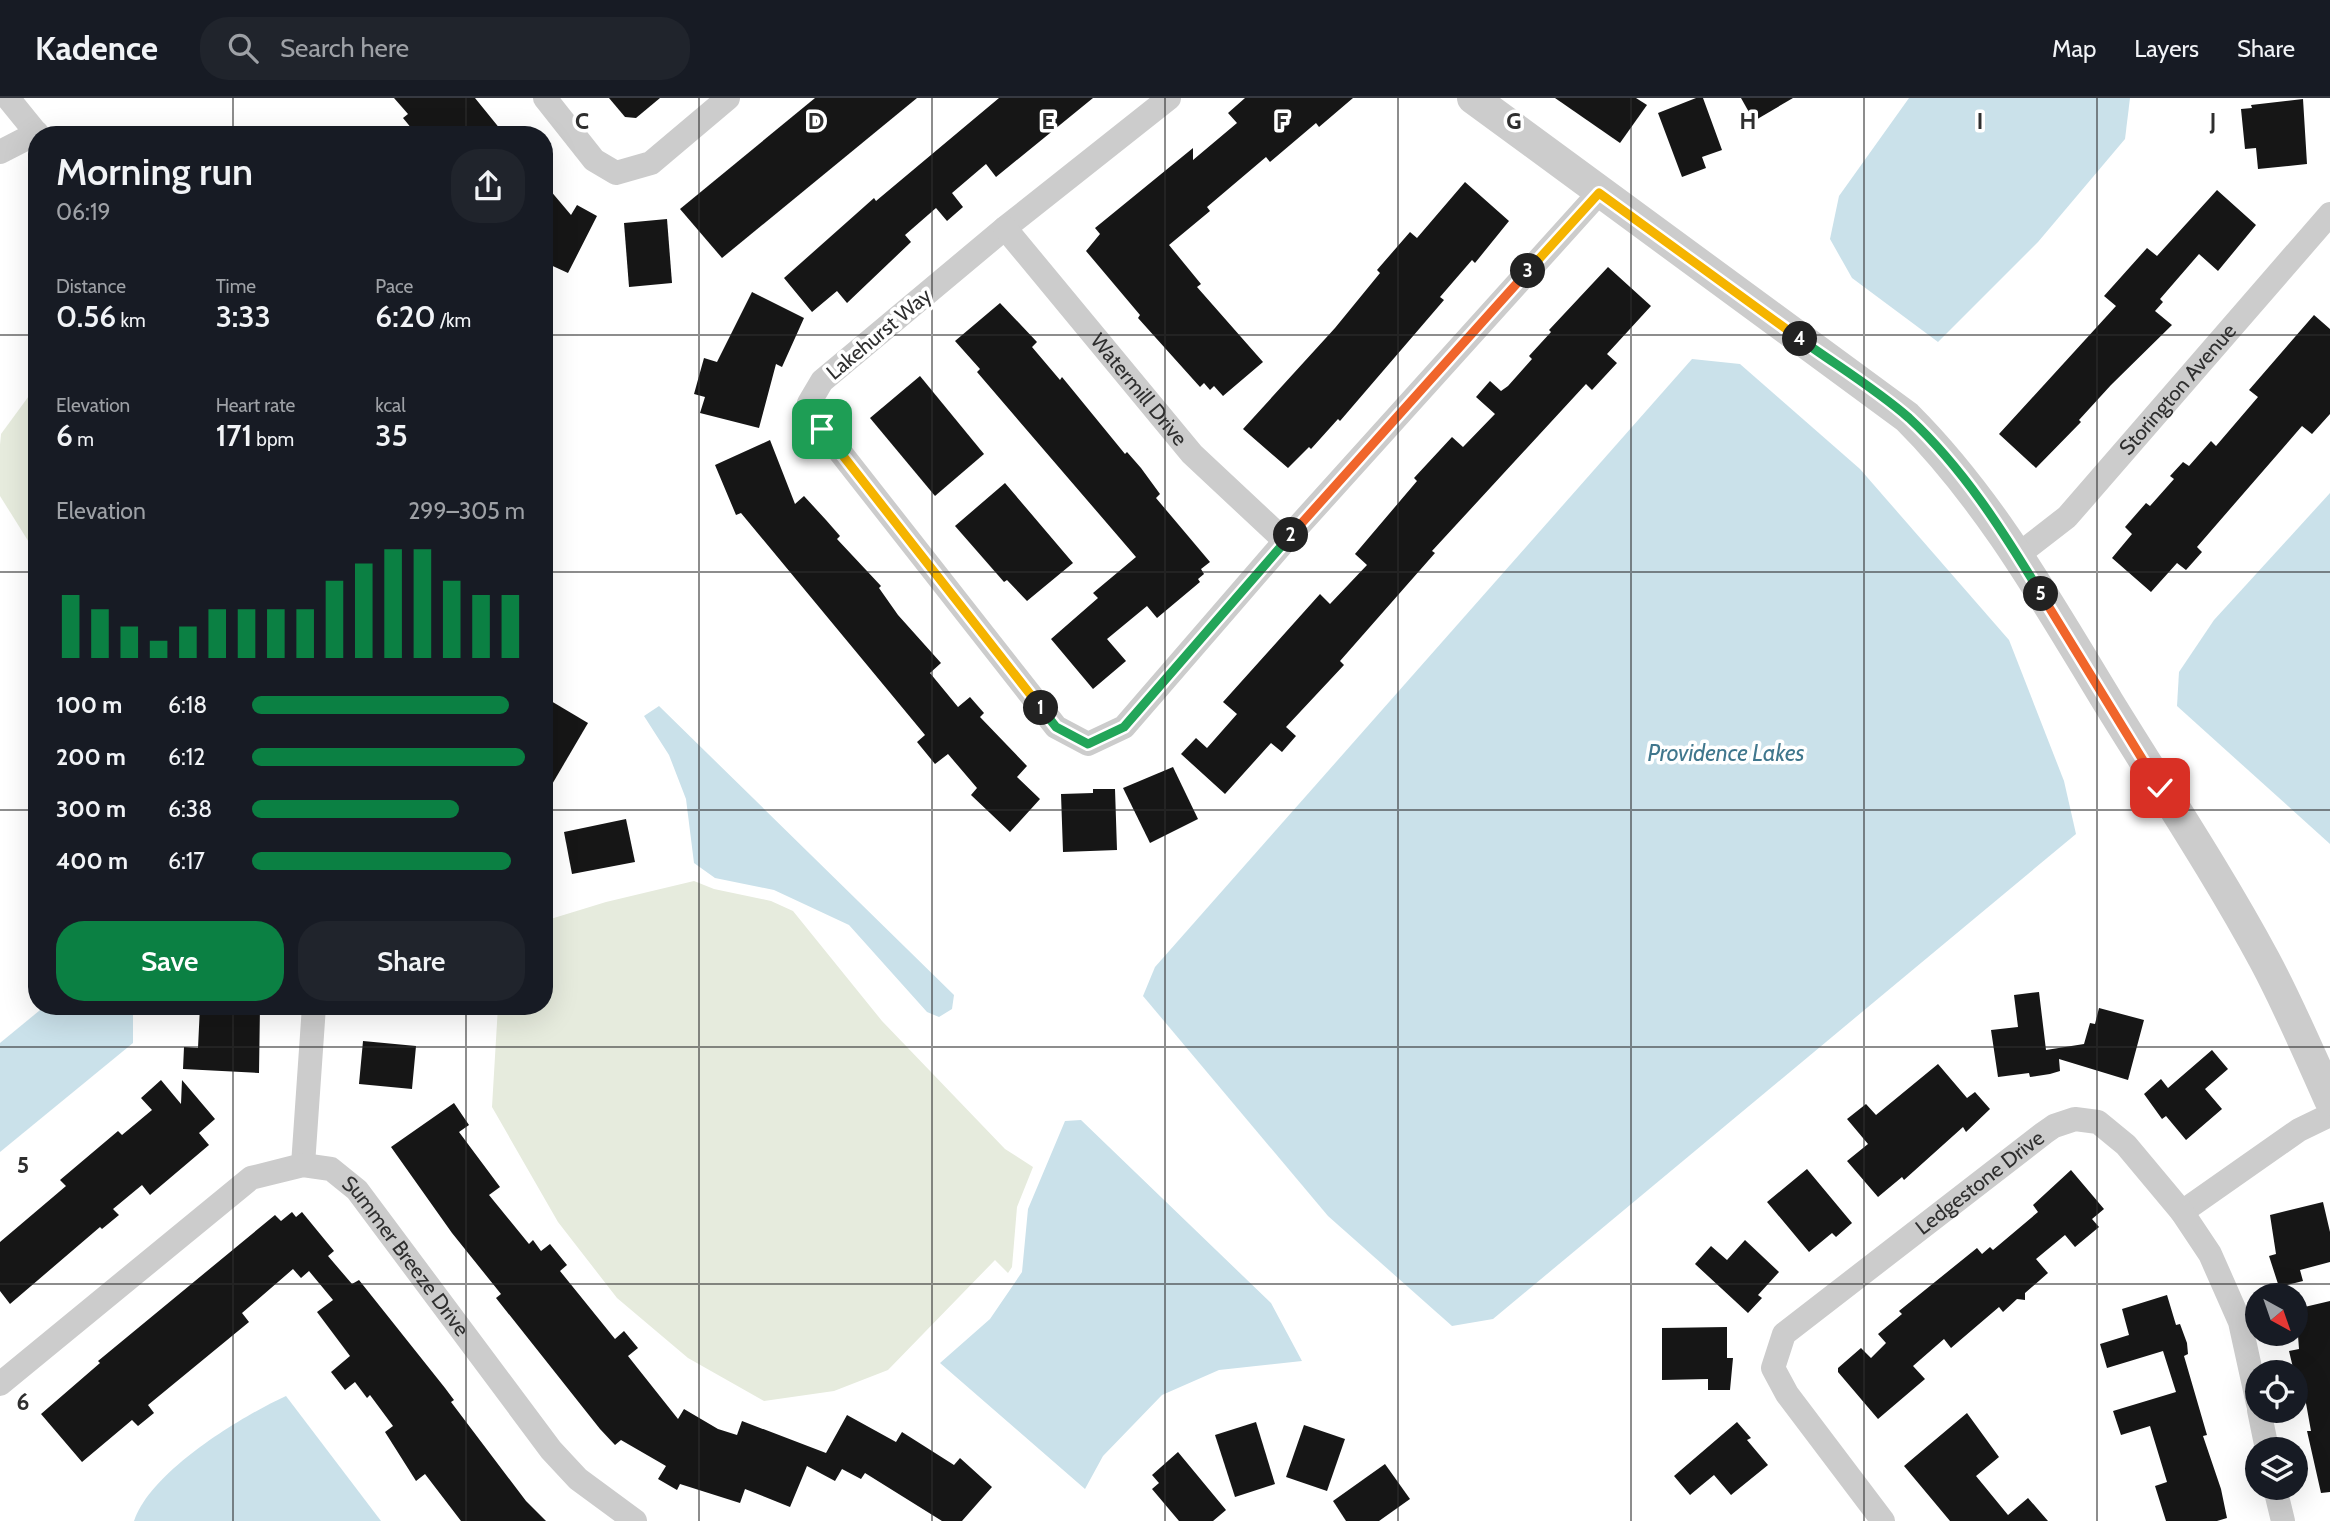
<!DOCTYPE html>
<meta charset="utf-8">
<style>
:root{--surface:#171b24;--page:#20242c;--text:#f1f3f6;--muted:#9ea1a6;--line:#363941;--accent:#0b8043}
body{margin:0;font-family:Cabin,sans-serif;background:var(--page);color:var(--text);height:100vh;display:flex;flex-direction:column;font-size:26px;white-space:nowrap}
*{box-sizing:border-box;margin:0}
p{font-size:23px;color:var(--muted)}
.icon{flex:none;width:38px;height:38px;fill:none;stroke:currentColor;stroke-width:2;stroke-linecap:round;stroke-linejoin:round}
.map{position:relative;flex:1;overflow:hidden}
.side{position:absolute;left:28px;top:28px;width:525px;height:889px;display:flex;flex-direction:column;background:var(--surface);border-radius:28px;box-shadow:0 7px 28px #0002}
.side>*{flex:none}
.needle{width:46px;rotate:140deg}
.fabs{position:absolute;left:2245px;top:1185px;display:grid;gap:14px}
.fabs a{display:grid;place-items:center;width:63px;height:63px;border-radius:50%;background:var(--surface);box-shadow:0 7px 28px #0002;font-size:35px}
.pin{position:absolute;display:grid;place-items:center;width:60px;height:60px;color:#fff;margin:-30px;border-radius:14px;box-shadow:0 4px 10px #0006}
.km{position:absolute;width:35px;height:35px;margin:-18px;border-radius:50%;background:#222;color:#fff;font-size:19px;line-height:35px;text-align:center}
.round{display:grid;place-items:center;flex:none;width:74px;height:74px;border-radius:28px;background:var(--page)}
.headline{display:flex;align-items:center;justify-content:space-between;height:119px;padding:0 28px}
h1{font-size:38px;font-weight:600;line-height:52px}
.stats{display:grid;grid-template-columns:repeat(3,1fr);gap:10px;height:119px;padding:7px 28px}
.stats div{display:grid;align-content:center}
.stats b{font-size:30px;font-weight:600}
.stats small{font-size:19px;font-weight:400}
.stats p{font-size:19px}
.chart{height:196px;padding:14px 28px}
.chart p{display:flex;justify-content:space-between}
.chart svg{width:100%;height:126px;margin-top:7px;stroke:var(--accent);stroke-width:6}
.action{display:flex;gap:14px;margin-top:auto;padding:14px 28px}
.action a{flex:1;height:80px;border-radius:28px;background:var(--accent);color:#fff;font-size:28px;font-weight:600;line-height:80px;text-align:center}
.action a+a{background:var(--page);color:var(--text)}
ul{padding:0 28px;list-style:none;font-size:23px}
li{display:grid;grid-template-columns:112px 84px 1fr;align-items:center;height:52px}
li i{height:18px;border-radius:9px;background:var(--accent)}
header{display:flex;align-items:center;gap:42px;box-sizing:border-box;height:98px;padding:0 35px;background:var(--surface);border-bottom:2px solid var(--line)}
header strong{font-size:33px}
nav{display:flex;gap:38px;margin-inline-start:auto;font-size:24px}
.search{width:490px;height:63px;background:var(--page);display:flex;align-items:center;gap:18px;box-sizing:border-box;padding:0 24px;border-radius:28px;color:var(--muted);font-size:26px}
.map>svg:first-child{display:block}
.green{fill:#e6ebdd}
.water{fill:#cae1ea}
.building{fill:#161616}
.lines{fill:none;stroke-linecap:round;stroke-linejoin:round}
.minor{stroke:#ccc;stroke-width:24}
.tertiary{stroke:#ccc;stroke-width:32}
.split-1-casing{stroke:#fff;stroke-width:14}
.split-2-casing{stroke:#fff;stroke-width:14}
.split-3-casing{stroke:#fff;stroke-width:14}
.split-4-casing{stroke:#fff;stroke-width:14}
.split-5-casing{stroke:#fff;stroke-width:14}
.split-6-casing{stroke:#fff;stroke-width:14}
.split-1{stroke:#f5b400;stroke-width:9}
.split-2{stroke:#22a559;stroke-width:9}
.split-3{stroke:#f0652b;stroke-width:9}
.split-4{stroke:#f5b400;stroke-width:9}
.split-5{stroke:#22a559;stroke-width:9}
.split-6{stroke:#f0652b;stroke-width:9}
.grid{fill:none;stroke:#2f2f2f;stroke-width:2;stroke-opacity:0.55}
.labels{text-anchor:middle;stroke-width:7;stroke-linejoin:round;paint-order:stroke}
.street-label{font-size:21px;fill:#2f2f2f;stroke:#fff}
.water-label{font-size:23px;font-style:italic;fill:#40778d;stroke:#fff}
.grid-label{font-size:23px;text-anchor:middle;font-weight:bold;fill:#2f2f2f;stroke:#fff;stroke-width:7;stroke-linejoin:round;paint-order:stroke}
</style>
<header>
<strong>Kadence</strong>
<div class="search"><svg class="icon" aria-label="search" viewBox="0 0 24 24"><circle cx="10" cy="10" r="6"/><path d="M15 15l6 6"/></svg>Search here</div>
<nav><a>Map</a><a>Layers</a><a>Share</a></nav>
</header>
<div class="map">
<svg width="2330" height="1423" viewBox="0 0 2330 1423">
<rect width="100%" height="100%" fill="#fff"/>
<g class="green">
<path d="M 37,287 L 37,457 L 0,398 L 0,347 L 1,336 Z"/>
<path d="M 694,783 L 714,791 L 771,803 L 793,813 L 882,923 L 1005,1051 L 1033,1069 L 1017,1109 L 1012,1169 L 1008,1175 L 995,1162 L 888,1272 L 834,1293 L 764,1303 L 688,1260 L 617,1200 L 558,1124 L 492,1009 L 498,908 L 544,908 L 544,823 L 606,804 Z"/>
</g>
<g class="water">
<path d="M 1909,0 L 2130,0 L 2125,41 L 2038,144 L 1938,244 L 1852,180 L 1830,141 L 1839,98 Z"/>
<path d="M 1692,261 L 1740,266 L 1860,371 L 2009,542 L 2064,683 L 2076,736 L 1493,1221 L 1452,1228 L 1328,1118 L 1143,898 L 1155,869 Z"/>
<path d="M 2330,395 L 2330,746 L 2177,608 L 2179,574 L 2214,522 Z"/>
<path d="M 659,608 L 954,897 L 952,911 L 939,919 L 927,914 L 849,827 L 774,792 L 715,780 L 694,765 L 686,701 L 669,657 L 644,618 Z"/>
<path d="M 45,908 L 133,908 L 133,945 L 0,1054 L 0,945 Z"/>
<path d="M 1081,1022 L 1271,1205 L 1302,1263 L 1219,1272 L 1162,1297 L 1103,1358 L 1085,1391 L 940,1265 L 990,1221 L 1022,1174 L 1028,1111 L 1065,1023 Z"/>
<path d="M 286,1298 L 381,1423 L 134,1423 C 150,1374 240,1319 286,1298 Z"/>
</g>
<g class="building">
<path d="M 394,0 L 475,0 L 505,37 L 417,37 L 403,20 L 408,16 Z"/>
<path d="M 609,0 L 660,0 L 636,20 L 625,19 Z"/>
<path d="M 815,0 L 917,0 L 722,160 L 680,111 Z"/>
<path d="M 999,0 L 1093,0 L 996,79 L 986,66 L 952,95 L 963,109 L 947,123 L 936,110 L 905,137 L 911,144 L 847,205 L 837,193 L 812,214 L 784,180 L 874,100 L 876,103 Z"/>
<path d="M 1245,0 L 1353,0 L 1319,29 L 1316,25 L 1270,64 L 1266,59 L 1207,109 L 1210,113 L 1169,147 L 1201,186 L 1197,189 L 1263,264 L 1223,298 L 1214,288 L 1210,292 L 1204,285 L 1200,289 L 1138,220 L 1140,217 L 1086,153 L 1100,136 L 1095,130 L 1193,50 L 1193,62 L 1237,25 L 1228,15 Z"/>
<path d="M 1555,0 L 1636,0 L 1647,7 L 1620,45 Z"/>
<path d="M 1696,0 L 1703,0 L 1722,52 L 1702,59 L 1706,70 L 1682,79 L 1658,15 Z"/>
<path d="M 1741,0 L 1793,0 L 1754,23 Z"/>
<path d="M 2303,1 L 2307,66 L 2258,71 L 2256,50 L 2245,51 L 2241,11 L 2252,10 L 2251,7 Z"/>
<path d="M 1465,84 L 1509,123 L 1475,165 L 1472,162 L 1440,199 L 1444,202 L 1340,323 L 1338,321 L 1311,351 L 1309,349 L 1288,370 L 1243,331 L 1335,230 L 1380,175 L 1377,172 L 1410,134 L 1417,140 Z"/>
<path d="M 544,85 L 571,117 L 577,107 L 597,118 L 568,175 L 544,164 Z"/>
<path d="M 2217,92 L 2256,127 L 2218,173 L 2199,156 L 2160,201 L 2163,204 L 2155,213 L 2172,227 L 2111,287 L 2079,322 L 2081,324 L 2036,370 L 1999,336 L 2116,208 L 2104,198 L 2147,150 L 2157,158 Z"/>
<path d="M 667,121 L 672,185 L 629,189 L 624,125 Z"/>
<path d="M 1608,169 L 1651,208 L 1607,256 L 1617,265 L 1592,292 L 1586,286 L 1432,453 L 1435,455 L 1340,563 L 1344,567 L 1286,629 L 1296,638 L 1282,654 L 1271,645 L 1225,696 L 1181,656 L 1196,640 L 1207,650 L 1237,616 L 1223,604 L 1320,496 L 1330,506 L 1367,467 L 1355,456 L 1417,383 L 1414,380 L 1452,339 L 1463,349 L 1495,316 L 1476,299 L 1490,283 L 1501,293 L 1508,288 L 1532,261 L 1529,258 L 1551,234 L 1549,232 Z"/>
<path d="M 752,194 L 804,220 L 782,269 L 776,266 L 759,330 L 700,315 L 705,299 L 694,296 L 704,260 L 717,264 Z"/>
<path d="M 1000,205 L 1037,244 L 1032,249 L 1060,282 L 1062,279 L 1125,356 L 1127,354 L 1141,370 L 1160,396 L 1156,400 L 1210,464 L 1201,471 L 1204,476 L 1198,481 L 1200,484 L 1157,520 L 1147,508 L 1107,541 L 1126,563 L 1093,591 L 1051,541 L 1098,500 L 1093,495 L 1136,459 L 977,274 L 980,271 L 955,243 Z"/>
<path d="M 2314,217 L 2330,231 L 2330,316 L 2312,336 L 2302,328 L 2197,449 L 2202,454 L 2186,472 L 2177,465 L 2151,494 L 2112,460 L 2132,436 L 2125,429 L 2146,405 L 2150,408 L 2174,381 L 2170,378 L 2183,364 L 2189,368 L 2211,343 L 2216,348 L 2258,299 L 2249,292 Z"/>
<path d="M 920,278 L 984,356 L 935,398 L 870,320 Z"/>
<path d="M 770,342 L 795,406 L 804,398 L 826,422 L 840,438 L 837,441 L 881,488 L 879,490 L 898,517 L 941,565 L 930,575 L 958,609 L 970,599 L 984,615 L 980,619 L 1027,668 L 1017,679 L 1040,701 L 1010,734 L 971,697 L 977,690 L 948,656 L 935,666 L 917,644 L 925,637 L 741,415 L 736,417 L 715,367 Z"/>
<path d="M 1005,385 L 1073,465 L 1027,503 L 1007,482 L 1004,484 L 955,428 Z"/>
<path d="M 551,603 L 588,625 L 544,700 L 544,614 Z"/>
<path d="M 1173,669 L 1198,721 L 1150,745 L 1123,690 Z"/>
<path d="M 1093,691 L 1115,691 L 1117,752 L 1063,754 L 1061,696 L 1093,695 Z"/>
<path d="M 626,721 L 635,764 L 572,776 L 564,734 Z"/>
<path d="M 2039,894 L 2046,952 L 2084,946 L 2090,925 L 2095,926 L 2099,910 L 2144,922 L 2128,982 L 2059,961 L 2060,973 L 2050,976 L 2030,979 L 2029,975 L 1998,979 L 1991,932 L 2018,929 L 2014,897 Z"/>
<path d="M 200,908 L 260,908 L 259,975 L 183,971 L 184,949 L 198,950 Z"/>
<path d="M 363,943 L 416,948 L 412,991 L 359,986 Z"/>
<path d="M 2212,952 L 2228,971 L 2205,991 L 2222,1011 L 2186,1042 L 2166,1018 L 2162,1021 L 2144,996 L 2161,981 L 2168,990 Z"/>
<path d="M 1938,966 L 1967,1000 L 1975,994 L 1990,1011 L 1966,1034 L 1963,1029 L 1904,1082 L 1902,1079 L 1878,1099 L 1847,1063 L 1868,1046 L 1847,1021 L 1866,1006 L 1876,1017 Z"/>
<path d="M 161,982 L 181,1006 L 182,982 L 215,1021 L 199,1035 L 209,1047 L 150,1097 L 142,1087 L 113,1111 L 119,1117 L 102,1131 L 100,1129 L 10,1206 L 0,1193 L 0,1144 L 66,1088 L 60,1082 L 118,1033 L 122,1037 L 152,1012 L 141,1000 Z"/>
<path d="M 454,1005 L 469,1027 L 459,1034 L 500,1089 L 489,1097 L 529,1146 L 533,1142 L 541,1153 L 550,1146 L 567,1167 L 560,1173 L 615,1241 L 624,1233 L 638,1250 L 628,1258 L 678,1321 L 684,1311 L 718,1331 L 737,1337 L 742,1323 L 826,1355 L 847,1317 L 896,1344 L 902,1334 L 954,1367 L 960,1360 L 992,1389 L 962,1423 L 942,1423 L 865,1375 L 861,1381 L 842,1371 L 835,1383 L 807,1368 L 790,1409 L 745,1391 L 740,1405 L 680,1386 L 677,1392 L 658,1381 L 666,1368 L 621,1342 L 615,1347 L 600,1331 L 496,1200 L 501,1196 L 452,1135 L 391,1049 Z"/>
<path d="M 1807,1071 L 1852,1125 L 1836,1139 L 1832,1135 L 1809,1154 L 1767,1104 Z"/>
<path d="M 2071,1072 L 2104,1111 L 2092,1121 L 2099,1129 L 2075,1149 L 2065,1137 L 2036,1161 L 2048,1175 L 2025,1195 L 2025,1202 L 2017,1201 L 2003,1214 L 1999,1209 L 1951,1250 L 1944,1241 L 1913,1268 L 1925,1281 L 1878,1321 L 1838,1274 L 1838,1270 L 1861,1250 L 1871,1260 L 1886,1245 L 1878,1236 L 1902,1216 L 1899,1213 L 1977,1150 L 1982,1156 L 1990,1149 L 1993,1152 L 2038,1114 L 2033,1107 Z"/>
<path d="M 2323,1104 L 2330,1134 L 2330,1164 L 2300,1172 L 2303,1183 L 2279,1189 L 2269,1158 L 2276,1156 L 2270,1117 Z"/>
<path d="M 292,1114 L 296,1119 L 302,1114 L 334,1153 L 328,1158 L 352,1186 L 359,1182 L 445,1290 L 454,1302 L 451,1304 L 526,1403 L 546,1423 L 461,1423 L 425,1376 L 416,1383 L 385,1334 L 393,1328 L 370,1297 L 367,1300 L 355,1284 L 345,1292 L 331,1274 L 350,1258 L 317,1214 L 333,1202 L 309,1173 L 301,1180 L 293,1171 L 242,1215 L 249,1224 L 148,1307 L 154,1315 L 138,1328 L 132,1322 L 82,1364 L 41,1316 L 100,1265 L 98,1263 L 275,1117 L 281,1123 Z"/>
<path d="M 1745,1142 L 1779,1174 L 1758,1197 L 1762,1200 L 1748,1215 L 1695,1166 L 1711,1148 L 1727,1162 Z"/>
<path d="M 2167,1197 L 2176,1227 L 2180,1226 L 2187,1245 L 2188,1256 L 2184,1258 L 2207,1337 L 2203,1338 L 2221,1391 L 2227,1420 L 2217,1423 L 2166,1423 L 2155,1388 L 2167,1384 L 2150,1328 L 2121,1337 L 2113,1313 L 2176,1294 L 2163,1253 L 2107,1270 L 2100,1246 L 2129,1237 L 2122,1211 Z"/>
<path d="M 2330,1203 L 2330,1394 L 2321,1395 L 2307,1333 L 2311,1333 L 2302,1283 L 2298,1284 L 2294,1274 L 2289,1253 L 2299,1251 L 2296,1211 Z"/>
<path d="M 1727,1229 L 1727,1260 L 1733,1260 L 1730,1292 L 1708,1292 L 1708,1281 L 1662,1282 L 1662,1230 Z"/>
<path d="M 1967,1315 L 1999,1359 L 1976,1378 L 2008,1417 L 2028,1400 L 2048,1423 L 1950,1423 L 1904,1368 Z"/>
<path d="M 1256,1324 L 1275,1386 L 1235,1399 L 1215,1337 Z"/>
<path d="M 1737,1324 L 1751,1340 L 1747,1342 L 1768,1367 L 1731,1397 L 1714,1377 L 1690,1397 L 1674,1378 Z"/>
<path d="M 1304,1327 L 1345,1341 L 1327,1393 L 1286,1379 Z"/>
<path d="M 1178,1354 L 1226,1412 L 1213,1423 L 1179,1423 L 1152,1391 L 1159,1385 L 1152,1377 Z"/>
<path d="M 1385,1366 L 1410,1401 L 1379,1423 L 1346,1423 L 1333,1403 Z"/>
</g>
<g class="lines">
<g class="minor">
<path d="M 8,0 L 38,37"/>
<path d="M 545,0 L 594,62 L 616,75 L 651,65 L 728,0"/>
<path d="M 1169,0 L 1005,130 L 822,283 L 809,305 L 822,331 L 1056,629 L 1088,646 L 1124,629 L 1285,443 L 1599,95"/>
<path d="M 0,54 L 37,35"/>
<path id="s1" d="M 1005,130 L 1192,356 L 1285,443"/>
<path id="s2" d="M 2018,457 L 2067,419 L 2330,116"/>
<path d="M 303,1067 L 314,908"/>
<path d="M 2182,1114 L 2299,1032 L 2330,1017"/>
<path id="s3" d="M 0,1286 L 251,1080 L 303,1067 L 331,1071 L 357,1092 L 551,1352 L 578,1381 L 635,1423"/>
<path d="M 2259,1312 L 2267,1351"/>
<path d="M 2275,1390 L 2283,1423"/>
<path id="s4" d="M 1883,1423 L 1787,1296 L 1773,1270 L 1784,1236 L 2044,1035 L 2054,1028 L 2075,1021 L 2098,1024 L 2126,1047 L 2182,1114 L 2210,1156 L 2240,1224 L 2258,1306"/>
</g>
<path class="tertiary" d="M 1473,0 L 1907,319 C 1990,402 2047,504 2108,604 C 2161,690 2217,774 2265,863 C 2289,908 2309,955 2330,1002"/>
</g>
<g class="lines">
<defs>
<path id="split-1" d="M 822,331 L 1041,610"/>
<path id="split-2" d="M 1041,610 L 1056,629 L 1088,646 L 1124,629 L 1291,437"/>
<path id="split-3" d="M 1291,437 L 1528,173"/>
<path id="split-4" d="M 1528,173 L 1599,95 L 1800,241"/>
<path id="split-5" d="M 1800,241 C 1836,267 1876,291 1909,320 C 1963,370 2003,433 2041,496"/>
<path id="split-6" d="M 2041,496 L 2160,690"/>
</defs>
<use href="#split-1" class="split-1-casing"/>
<use href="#split-2" class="split-2-casing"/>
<use href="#split-3" class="split-3-casing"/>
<use href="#split-4" class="split-4-casing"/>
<use href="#split-5" class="split-5-casing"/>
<use href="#split-6" class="split-6-casing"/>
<use href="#split-1" class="split-1"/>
<use href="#split-2" class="split-2"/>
<use href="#split-3" class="split-3"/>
<use href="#split-4" class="split-4"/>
<use href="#split-5" class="split-5"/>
<use href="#split-6" class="split-6"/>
</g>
<path class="grid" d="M 233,0 L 233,37M 466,0 L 466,37M 699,0 L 699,1423M 932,0 L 932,1423M 1165,0 L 1165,1423M 1398,0 L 1398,1423M 1631,0 L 1631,1423M 1864,0 L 1864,1423M 2097,0 L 2097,1423M 0,237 L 37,237M 544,237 L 2330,237M 0,474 L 37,474M 544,474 L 2330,474M 0,712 L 37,712M 544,712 L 2330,712M 233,908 L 233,1423M 466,908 L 466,1423M 0,949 L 2330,949M 0,1186 L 2330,1186"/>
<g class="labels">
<g class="street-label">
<text transform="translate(879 236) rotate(-40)" y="7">Lakehurst Way</text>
<text dy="7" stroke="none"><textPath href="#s1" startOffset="210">Watermill Drive</textPath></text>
<text dy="7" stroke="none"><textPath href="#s2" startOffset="231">Storington Avenue</textPath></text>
<text dy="7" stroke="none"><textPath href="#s4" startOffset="472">Ledgestone Drive</textPath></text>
<text dy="7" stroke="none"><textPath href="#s3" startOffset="522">Summer Breeze Drive</textPath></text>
</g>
<g class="water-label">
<text x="1726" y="663">Providence Lakes</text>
</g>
</g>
<g class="grid-label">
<text x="582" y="31">C</text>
<text x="816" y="31">D</text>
<text x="1048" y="31">E</text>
<text x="1282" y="31">F</text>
<text x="1514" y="31">G</text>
<text x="1748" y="31">H</text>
<text x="1980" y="31">I</text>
<text x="2213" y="31">J</text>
<text x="23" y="1075">5</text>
<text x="23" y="1312">6</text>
</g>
</svg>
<div class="fabs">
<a><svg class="needle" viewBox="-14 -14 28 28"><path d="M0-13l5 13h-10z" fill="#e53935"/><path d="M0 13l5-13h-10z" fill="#9ea1a6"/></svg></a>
<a><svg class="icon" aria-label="locate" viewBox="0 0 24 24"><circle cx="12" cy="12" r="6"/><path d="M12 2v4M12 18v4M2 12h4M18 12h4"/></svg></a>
<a><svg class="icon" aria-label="layers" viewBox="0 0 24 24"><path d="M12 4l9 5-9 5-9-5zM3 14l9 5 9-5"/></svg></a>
</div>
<div class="pin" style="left:822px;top:331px;background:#1e9e55"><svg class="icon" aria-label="arrive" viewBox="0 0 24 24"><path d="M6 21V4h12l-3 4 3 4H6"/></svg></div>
<div class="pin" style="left:2160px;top:690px;background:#d93025"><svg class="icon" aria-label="check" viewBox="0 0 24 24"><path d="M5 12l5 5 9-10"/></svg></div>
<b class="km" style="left:1041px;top:610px">1</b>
<b class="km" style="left:1291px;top:437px">2</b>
<b class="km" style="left:1528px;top:173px">3</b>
<b class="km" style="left:1800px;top:241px">4</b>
<b class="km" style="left:2041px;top:496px">5</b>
<section class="side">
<div class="headline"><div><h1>Morning run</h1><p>06:19</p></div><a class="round"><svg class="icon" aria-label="share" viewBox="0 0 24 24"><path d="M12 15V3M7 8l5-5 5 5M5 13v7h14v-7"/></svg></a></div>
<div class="stats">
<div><p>Distance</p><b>0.56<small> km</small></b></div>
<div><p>Time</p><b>3:33</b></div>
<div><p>Pace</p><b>6:20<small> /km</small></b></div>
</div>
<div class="stats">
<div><p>Elevation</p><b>6<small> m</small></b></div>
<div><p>Heart rate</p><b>171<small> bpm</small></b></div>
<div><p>kcal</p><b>35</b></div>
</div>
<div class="chart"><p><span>Elevation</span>299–305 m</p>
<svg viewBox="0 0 160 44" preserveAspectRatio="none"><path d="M5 44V22M15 44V27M25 44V33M35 44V38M45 44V33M55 44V27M65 44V27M75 44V27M85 44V27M95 44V17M105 44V11M115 44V6M125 44V6M135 44V17M145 44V22M155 44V22"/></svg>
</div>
<ul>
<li><b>100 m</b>6:18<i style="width:94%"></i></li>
<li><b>200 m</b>6:12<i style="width:100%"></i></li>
<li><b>300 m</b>6:38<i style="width:76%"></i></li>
<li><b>400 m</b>6:17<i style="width:95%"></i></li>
</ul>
<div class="action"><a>Save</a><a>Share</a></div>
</section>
</div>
